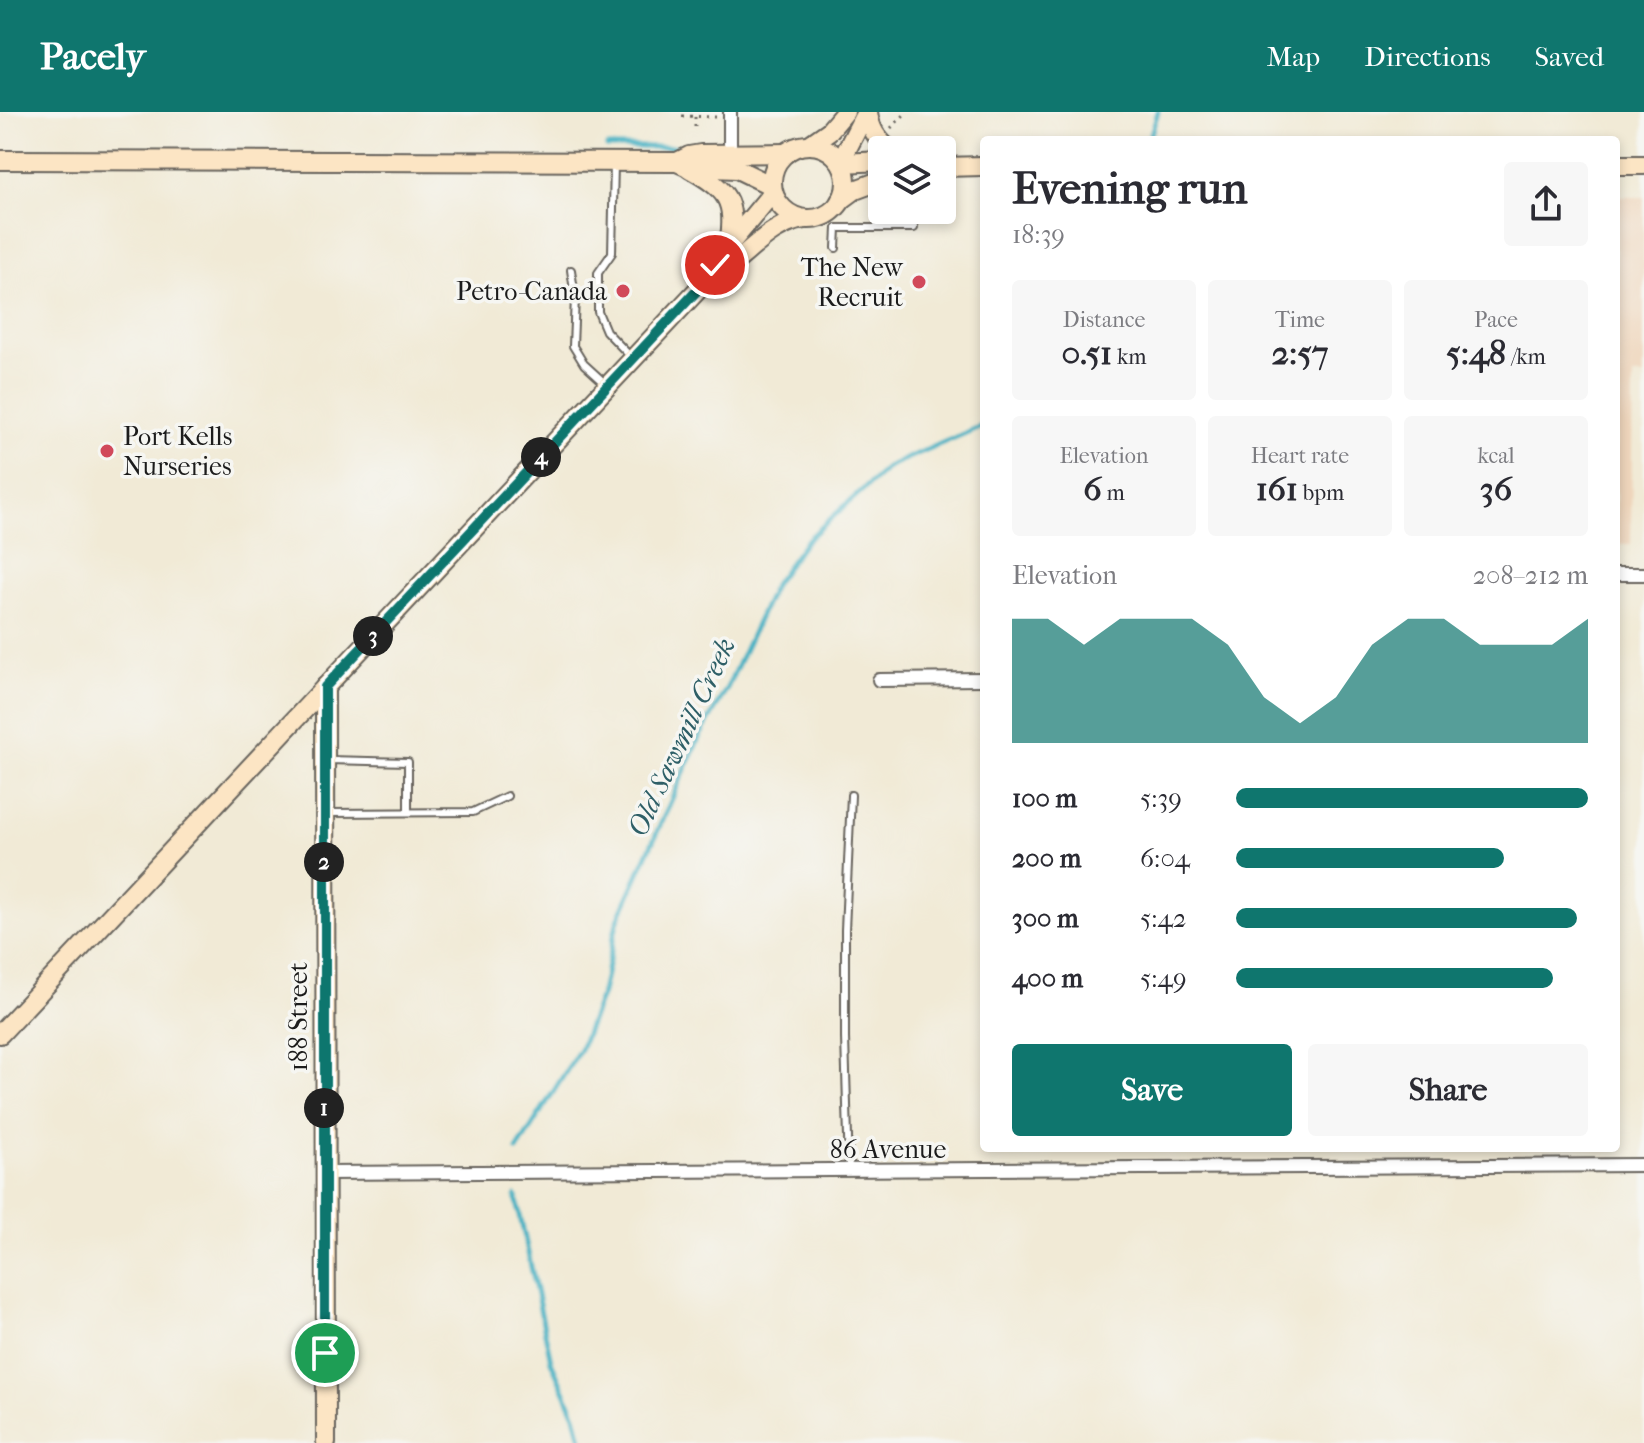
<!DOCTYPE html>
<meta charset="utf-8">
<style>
:root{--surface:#fff;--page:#f7f7f7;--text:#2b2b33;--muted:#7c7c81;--accent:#0f766e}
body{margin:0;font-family:"IM FELL French Canon",serif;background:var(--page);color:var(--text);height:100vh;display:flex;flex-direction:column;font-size:30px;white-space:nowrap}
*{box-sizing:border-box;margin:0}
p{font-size:26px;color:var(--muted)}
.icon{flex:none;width:44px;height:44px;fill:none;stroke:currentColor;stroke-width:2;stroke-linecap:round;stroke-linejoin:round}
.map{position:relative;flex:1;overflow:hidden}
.side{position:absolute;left:980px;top:24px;width:640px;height:1016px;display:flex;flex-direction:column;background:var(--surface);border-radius:8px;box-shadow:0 4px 12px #0003}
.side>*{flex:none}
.fabs{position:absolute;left:868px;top:24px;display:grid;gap:16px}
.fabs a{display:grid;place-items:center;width:88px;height:88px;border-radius:8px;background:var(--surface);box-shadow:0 4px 12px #0003;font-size:40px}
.pin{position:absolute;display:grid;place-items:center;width:68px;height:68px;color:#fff;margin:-34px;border:4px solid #fff;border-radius:50%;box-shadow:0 2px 8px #0007}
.km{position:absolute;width:40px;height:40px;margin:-20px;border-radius:50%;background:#222;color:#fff;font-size:22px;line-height:40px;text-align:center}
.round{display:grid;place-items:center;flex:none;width:84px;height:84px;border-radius:8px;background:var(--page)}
.summary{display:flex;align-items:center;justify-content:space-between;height:136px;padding:0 32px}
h1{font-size:44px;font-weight:700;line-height:60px}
.metrics{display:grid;grid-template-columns:repeat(3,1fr);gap:12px;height:136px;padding:8px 32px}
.metrics div{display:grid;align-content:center;border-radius:8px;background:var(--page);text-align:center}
.metrics b{font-size:34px;font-weight:700}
.metrics small{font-size:22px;font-weight:400}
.metrics p{font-size:22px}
.chart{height:224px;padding:16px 32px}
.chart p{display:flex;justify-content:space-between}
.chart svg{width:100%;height:144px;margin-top:8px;fill:var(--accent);opacity:.7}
.button{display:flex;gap:16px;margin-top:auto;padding:16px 32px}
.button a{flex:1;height:92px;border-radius:8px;background:var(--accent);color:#fff;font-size:32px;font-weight:700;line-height:92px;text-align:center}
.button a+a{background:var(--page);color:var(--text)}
ul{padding:0 32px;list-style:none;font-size:26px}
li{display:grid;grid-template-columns:128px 96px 1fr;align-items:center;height:60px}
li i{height:20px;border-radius:10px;background:var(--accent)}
header{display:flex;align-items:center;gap:48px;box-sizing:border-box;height:112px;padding:0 40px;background:var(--accent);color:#fff}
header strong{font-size:38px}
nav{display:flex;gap:44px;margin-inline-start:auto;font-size:28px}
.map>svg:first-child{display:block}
.built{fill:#efd6bc}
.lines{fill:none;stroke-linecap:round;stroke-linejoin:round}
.stream{stroke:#45b1c3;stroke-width:5}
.lane-casing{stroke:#67645d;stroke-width:10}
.street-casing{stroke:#67645d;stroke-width:16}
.secondary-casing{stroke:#67645d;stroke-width:22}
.path{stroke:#67645d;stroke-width:3;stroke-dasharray:2 6;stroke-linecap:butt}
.lane{stroke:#fff;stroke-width:6}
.street{stroke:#fff;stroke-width:12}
.secondary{stroke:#fce5c4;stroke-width:18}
.route-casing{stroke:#fff;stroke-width:16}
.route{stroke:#0f766e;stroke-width:10}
.poi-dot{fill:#d1495b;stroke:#f6f6f2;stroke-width:3}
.labels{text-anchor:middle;stroke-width:7;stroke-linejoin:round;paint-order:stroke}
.poi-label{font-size:26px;fill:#1c1c1c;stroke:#f6f6f2;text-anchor:end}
.street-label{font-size:26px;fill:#1c1c1c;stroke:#f6f6f2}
.water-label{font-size:28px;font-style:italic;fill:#2e5f67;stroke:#f6f6f2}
</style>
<header>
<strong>Pacely</strong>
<nav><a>Map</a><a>Directions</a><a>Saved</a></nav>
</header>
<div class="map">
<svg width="1644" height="1331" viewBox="0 0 1644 1331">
<rect width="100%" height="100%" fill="#f6f6f2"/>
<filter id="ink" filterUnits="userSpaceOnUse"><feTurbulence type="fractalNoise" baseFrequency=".0125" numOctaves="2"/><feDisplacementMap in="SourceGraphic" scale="16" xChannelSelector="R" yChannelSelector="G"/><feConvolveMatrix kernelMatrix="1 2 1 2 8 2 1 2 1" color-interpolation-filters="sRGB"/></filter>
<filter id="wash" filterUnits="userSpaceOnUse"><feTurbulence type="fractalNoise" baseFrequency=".006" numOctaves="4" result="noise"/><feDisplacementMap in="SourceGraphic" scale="32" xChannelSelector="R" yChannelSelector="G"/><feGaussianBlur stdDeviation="1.8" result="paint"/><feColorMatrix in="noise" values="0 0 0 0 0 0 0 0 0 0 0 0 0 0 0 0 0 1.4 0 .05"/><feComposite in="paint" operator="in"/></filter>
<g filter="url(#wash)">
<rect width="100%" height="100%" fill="#f1ead6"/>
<path class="built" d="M 1616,85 L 1644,85 L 1644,264 L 1633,264 L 1631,432 L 1616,432 Z"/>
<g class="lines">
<g class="stream">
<path d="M 1149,28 L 1158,0"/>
<path d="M 607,35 L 694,35"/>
<path d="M 517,1038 L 580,937 L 602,881 L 617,810 L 699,626 L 728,574 L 775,471 L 805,430 L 889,354 L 984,313"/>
<path d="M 516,1084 L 551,1249 L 575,1303 L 582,1331"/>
</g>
</g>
</g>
<g filter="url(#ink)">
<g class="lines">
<defs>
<g id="lane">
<path d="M 614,51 L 612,141 L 598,161 L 598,200 L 606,219 L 630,244"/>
<path d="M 836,136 L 837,116 L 914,116 L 913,98"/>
<path d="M 571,158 L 575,185 L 573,234 L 584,252 L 607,273"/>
<path d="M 328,648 L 408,650 L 408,700"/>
<path d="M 328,701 L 473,700 L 507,684"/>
<path d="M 849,1059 L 845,926 L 845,818 L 851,683"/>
</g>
<g id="street">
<path d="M 730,0 L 730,42"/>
<path d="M 1616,462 L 1644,462"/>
<path d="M 879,568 L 984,567"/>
<path d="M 324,1061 L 1644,1053"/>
</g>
<g id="secondary">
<path d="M 868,0 C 870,17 877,28 890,38"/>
<circle cx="809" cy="70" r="37"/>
<path d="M 809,33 L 829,19 L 845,0"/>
<path d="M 0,48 L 677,50 L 689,44 L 701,42 L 786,41"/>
<path d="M 841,49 L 866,0"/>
<path d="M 677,50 L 688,55 L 737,57 L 772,74"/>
<path d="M 842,51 L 882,49"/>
<path d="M 1616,53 L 1644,53"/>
<path d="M 942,55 L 984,54"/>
<path d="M 690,57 C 726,77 737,88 729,131"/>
<path d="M 840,89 L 855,78 L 882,68"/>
<path d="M 710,167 C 744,150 766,112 805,107"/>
<path d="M 325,575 L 326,1331"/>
<path d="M 0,922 L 707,168 L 729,133 L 773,80"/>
</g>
</defs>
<use href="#lane" class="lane-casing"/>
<use href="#street" class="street-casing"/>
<use href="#secondary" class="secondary-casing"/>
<g class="path">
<path d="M 682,4 L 716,5"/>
<path d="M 695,5 L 695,16"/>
<path d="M 891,16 L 907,0"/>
</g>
<use href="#lane" class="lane"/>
<use href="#street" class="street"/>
<use href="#secondary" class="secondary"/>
</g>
</g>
<g class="lines" filter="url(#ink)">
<defs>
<path id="route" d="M 325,1241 L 325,575 L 707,168 L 715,153"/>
</defs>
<use href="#route" class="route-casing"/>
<use href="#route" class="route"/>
</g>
<g class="poi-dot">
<circle cx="919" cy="170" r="8"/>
<circle cx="623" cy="179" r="8"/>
<circle cx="107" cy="339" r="8"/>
</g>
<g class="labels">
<g class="poi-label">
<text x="903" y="164">The New<tspan x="903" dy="30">Recruit</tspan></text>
<text x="607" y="188">Petro-Canada</text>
<text x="123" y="333" text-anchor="start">Port Kells<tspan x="123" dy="30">Nurseries</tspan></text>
</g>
<g class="street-label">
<text transform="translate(298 905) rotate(-90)" y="9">188 Street</text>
<text x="888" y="1046">86 Avenue</text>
</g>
<g class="water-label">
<text transform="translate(681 625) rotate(-65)" y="10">Old Sawmill Creek</text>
</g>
</g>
</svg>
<div class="fabs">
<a><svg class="icon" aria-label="layers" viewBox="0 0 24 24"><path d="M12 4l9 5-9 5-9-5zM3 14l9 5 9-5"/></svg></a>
</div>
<div class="pin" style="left:325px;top:1241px;background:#1e9e55"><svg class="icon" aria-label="arrive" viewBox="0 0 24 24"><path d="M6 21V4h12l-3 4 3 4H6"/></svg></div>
<div class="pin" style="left:715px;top:153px;background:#d93025"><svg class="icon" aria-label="check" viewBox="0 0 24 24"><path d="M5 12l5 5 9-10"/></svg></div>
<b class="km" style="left:324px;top:996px">1</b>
<b class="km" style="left:324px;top:750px">2</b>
<b class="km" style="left:373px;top:524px">3</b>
<b class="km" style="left:541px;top:345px">4</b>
<section class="side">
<div class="summary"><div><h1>Evening run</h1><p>18:39</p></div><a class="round"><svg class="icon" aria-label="share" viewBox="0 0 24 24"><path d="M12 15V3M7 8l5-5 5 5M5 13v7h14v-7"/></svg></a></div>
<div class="metrics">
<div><p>Distance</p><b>0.51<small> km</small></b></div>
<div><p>Time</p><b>2:57</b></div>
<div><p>Pace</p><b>5:48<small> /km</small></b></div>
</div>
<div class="metrics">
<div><p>Elevation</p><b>6<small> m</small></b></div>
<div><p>Heart rate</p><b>161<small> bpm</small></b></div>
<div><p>kcal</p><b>36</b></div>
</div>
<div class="chart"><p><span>Elevation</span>208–212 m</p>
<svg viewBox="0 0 160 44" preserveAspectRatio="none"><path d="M0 44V6L10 6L20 14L30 6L40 6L50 6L60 14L70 30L80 38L90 30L100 14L110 6L120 6L130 14L140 14L150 14L160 6V44z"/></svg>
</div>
<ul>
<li><b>100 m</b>5:39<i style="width:100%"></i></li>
<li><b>200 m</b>6:04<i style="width:76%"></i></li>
<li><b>300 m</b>5:42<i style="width:97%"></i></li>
<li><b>400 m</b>5:49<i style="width:90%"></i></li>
</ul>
<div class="button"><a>Save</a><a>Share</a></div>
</section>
</div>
